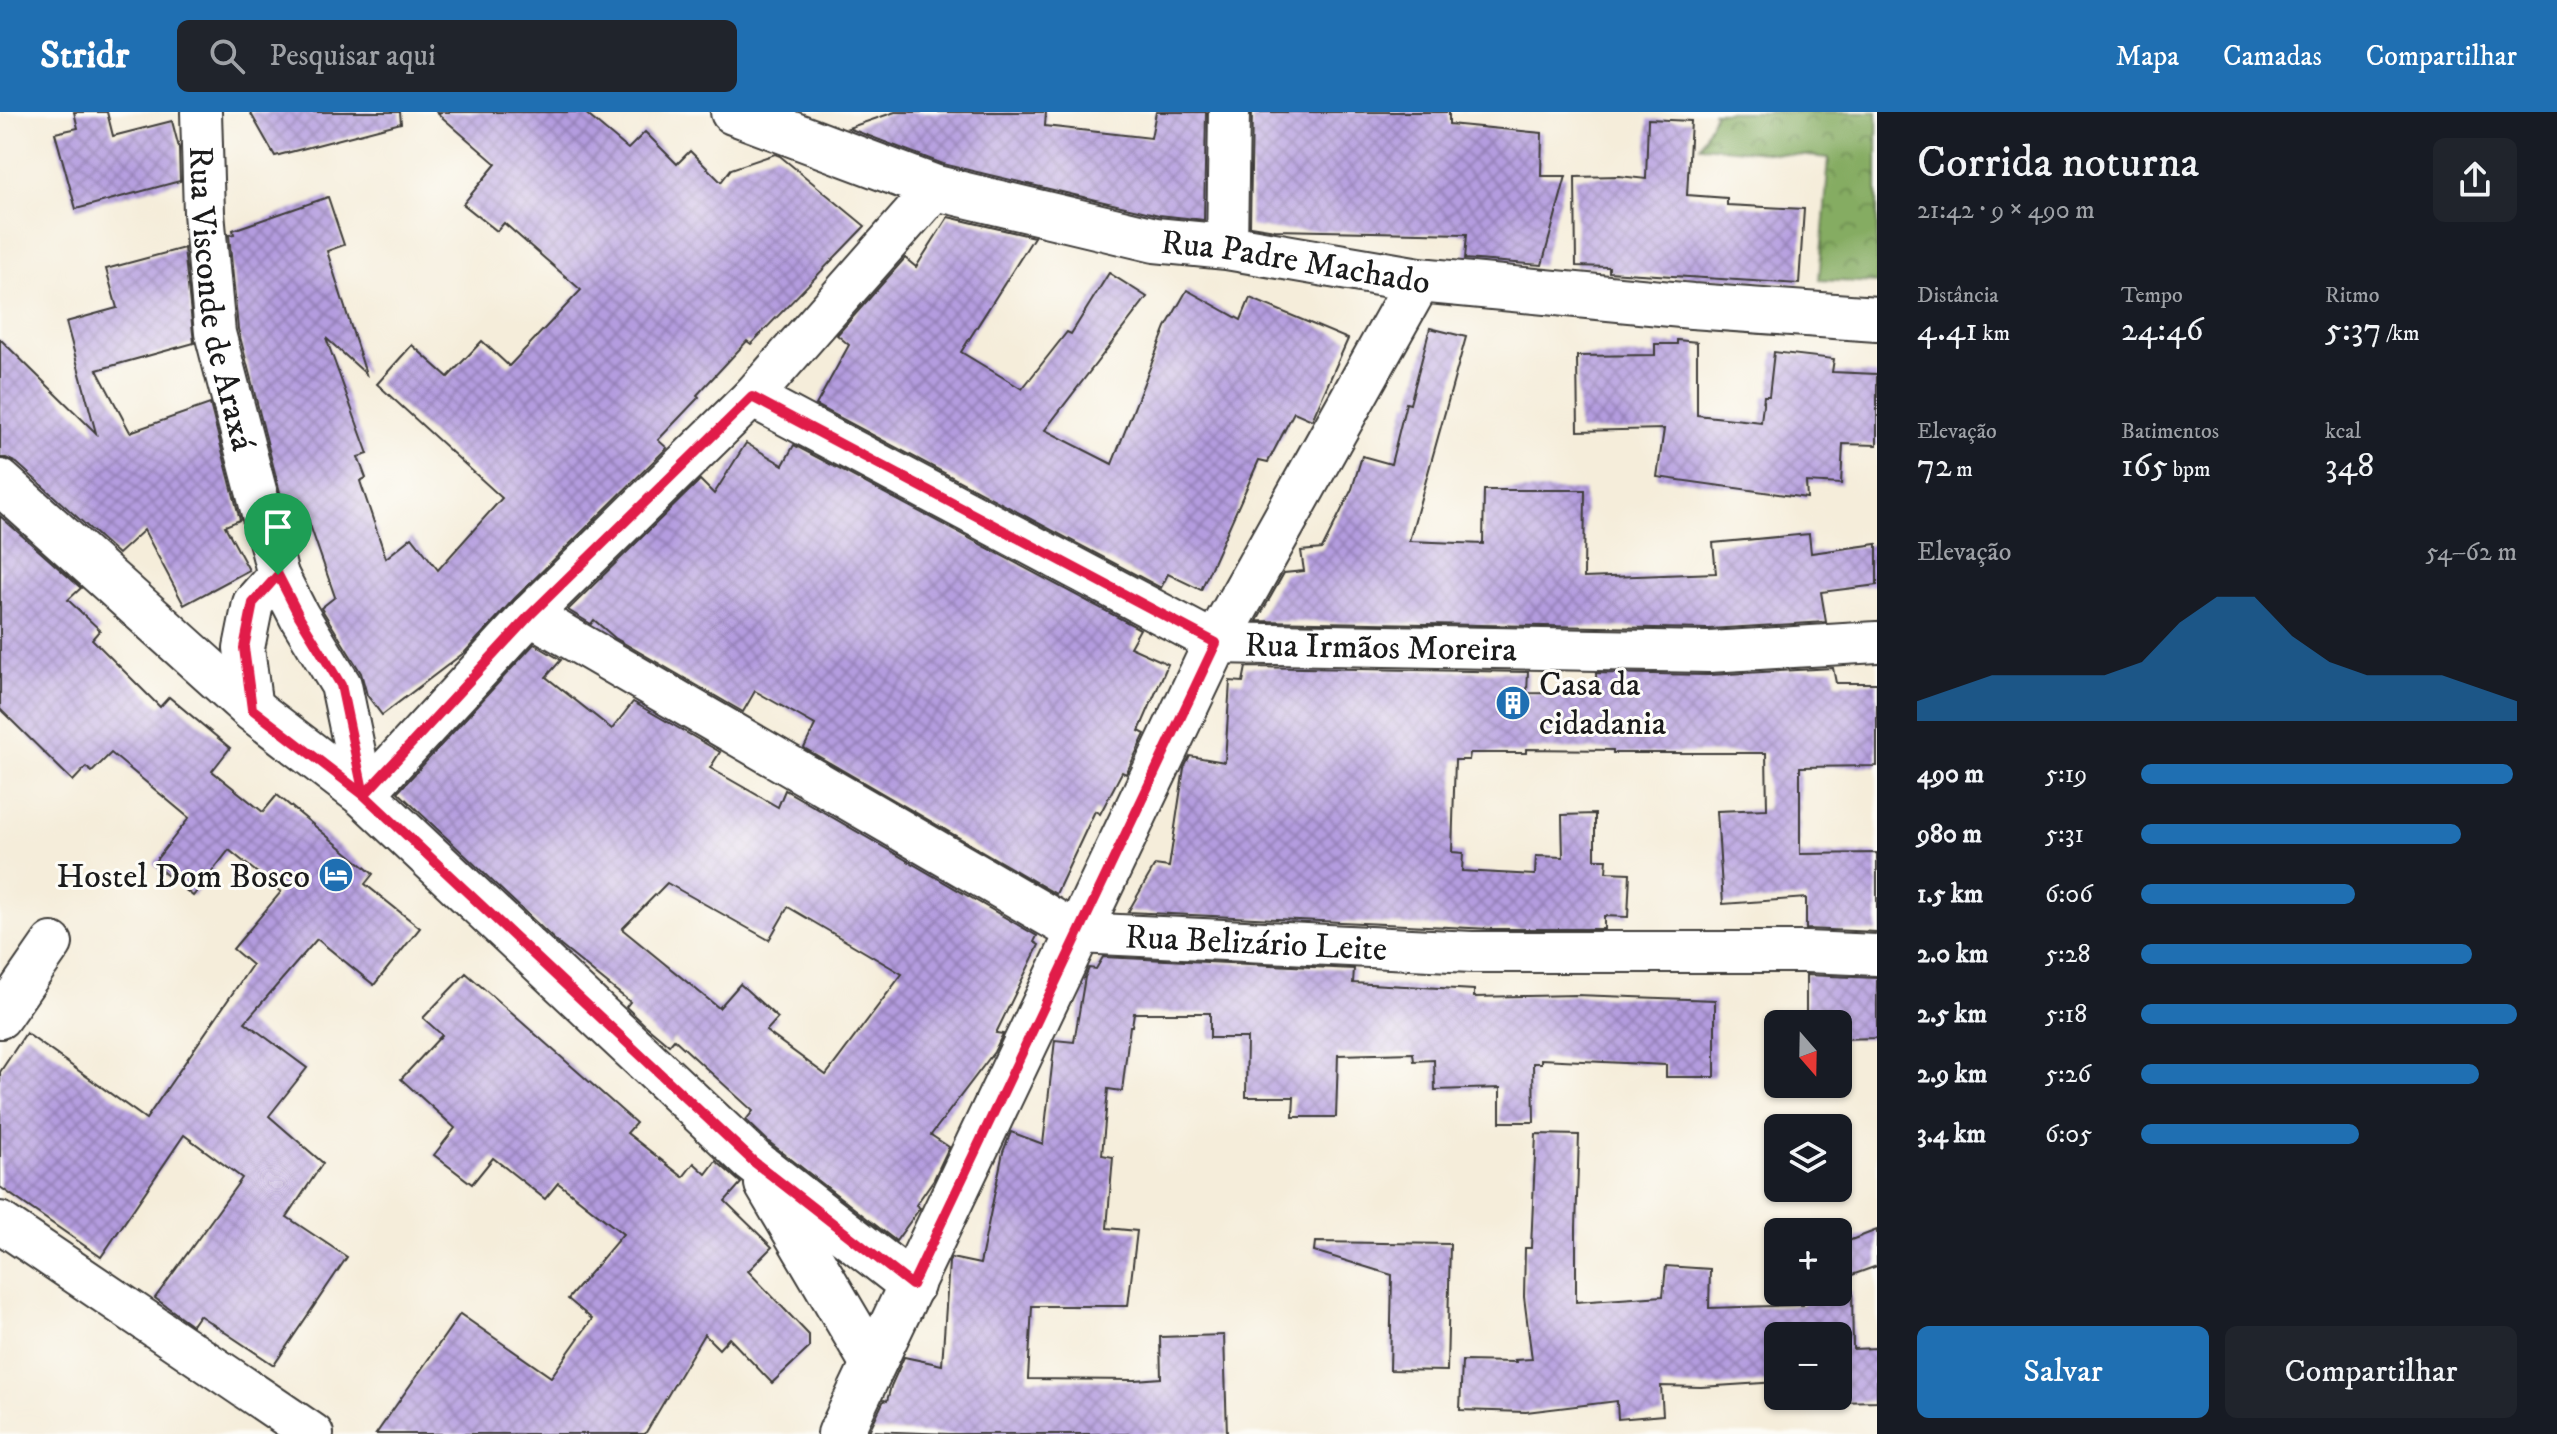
<!DOCTYPE html>
<html lang="pt">
<meta charset="utf-8">
<style>
:root{--surface:#171b24;--page:#20242c;--text:#f1f3f6;--muted:#9ea1a6;--accent:#1f6fb2}
body{margin:0;font-family:"IM FELL DW Pica",serif;background:var(--page);color:var(--text);height:100vh;display:flex;flex-direction:column;font-size:30px;white-space:nowrap}
*{box-sizing:border-box;margin:0}
p{font-size:26px;color:var(--muted)}
.icon{flex:none;width:44px;height:44px;fill:none;stroke:currentColor;stroke-width:2;stroke-linecap:round;stroke-linejoin:round}
.map{position:relative;flex:1;overflow:hidden}
.sheet{display:flex;flex-direction:column;background:var(--surface);width:680px}
.sheet>*{flex:none}
.needle{width:52px;rotate:160deg}
.buttons{position:absolute;left:1764px;top:898px;display:grid;gap:16px}
.buttons a{display:grid;place-items:center;width:88px;height:88px;border-radius:12px;background:var(--surface);box-shadow:0 2px 6px #0004;font-size:40px}
.pin{position:absolute;display:grid;place-items:center;width:68px;height:68px;color:#fff;margin:-82px -34px;border-radius:50% 50% 50% 0;rotate:-45deg;box-shadow:0 0 8px #0007}
.pin .icon{rotate:45deg}
.round{display:grid;place-items:center;flex:none;width:84px;height:84px;border-radius:12px;background:var(--page)}
.headline{display:flex;align-items:center;justify-content:space-between;height:136px;padding:0 40px}
h1{font-size:44px;font-weight:600;line-height:60px}
.metrics{display:grid;grid-template-columns:repeat(3,1fr);gap:12px;height:136px;padding:8px 40px}
.metrics div{display:grid;align-content:center}
.metrics b{font-size:34px;font-weight:600}
.metrics small{font-size:22px;font-weight:400}
.metrics p{font-size:22px}
.chart{height:224px;padding:16px 40px}
.chart p{display:flex;justify-content:space-between}
.chart svg{width:100%;height:144px;margin-top:8px;fill:var(--accent);opacity:.7}
.primary-button{display:flex;gap:16px;margin-top:auto;padding:16px 40px}
.primary-button a{flex:1;height:92px;border-radius:12px;background:var(--accent);color:#fff;font-size:32px;font-weight:600;line-height:92px;text-align:center}
.primary-button a+a{background:var(--page);color:var(--text)}
ul{padding:0 40px;list-style:none;font-size:26px}
li{display:grid;grid-template-columns:128px 96px 1fr;align-items:center;height:60px}
li i{height:20px;border-radius:10px;background:var(--accent)}
header{display:flex;align-items:center;gap:48px;box-sizing:border-box;height:112px;padding:0 40px;background:var(--accent);color:#fff}
header strong{font-size:38px}
nav{display:flex;gap:44px;margin-inline-start:auto;font-size:28px}
.search{width:560px;height:72px;background:var(--page);display:flex;align-items:center;gap:20px;box-sizing:border-box;padding:0 28px;border-radius:12px;color:var(--muted);font-size:30px}
main{display:flex;flex:1;min-height:0}
.map>svg:first-child{display:block}
.forest{fill:url(#forest-crowns);stroke:#50643f;stroke-width:2}
.building{fill:url(#building-cross-hatch);fill-rule:evenodd}
.lines{fill:none;stroke-linecap:round;stroke-linejoin:round}
.minor-casing{stroke:#3d3b38;stroke-width:44}
.tertiary-casing{stroke:#3d3b38;stroke-width:48}
.minor{stroke:#fff;stroke-width:40}
.tertiary{stroke:#fff;stroke-width:44}
.route-casing{stroke:#fff;stroke-width:16}
.route{stroke:#e11d48;stroke-width:10}
.labels{text-anchor:middle;stroke-width:6;stroke-linejoin:round;paint-order:stroke}
.street-label{font-size:34px;fill:#1c1c1c;stroke:#fdfcf7}
.poi-label{font-size:34px;fill:#1c1c1c;stroke:#fdfcf7;text-anchor:start}
</style>
<header>
<strong>Stridr</strong>
<div class="search"><svg class="icon" aria-label="search" viewBox="0 0 24 24"><circle cx="10" cy="10" r="6"/><path d="M15 15l6 6"/></svg>Pesquisar aqui</div>
<nav><a>Mapa</a><a>Camadas</a><a>Compartilhar</a></nav>
</header>
<main>
<div class="map">
<svg width="1877" height="1322" viewBox="0 0 1877 1322">
<defs>
<pattern id="forest-crowns" width="20" height="18" patternUnits="userSpaceOnUse" patternTransform="scale(2)"><rect width="20" height="18" fill="#85ac62"/><path d="M2 6a3 3 0 1 1 6 0M12 15a3 3 0 1 1 6 0" fill="none" stroke="#6c8b50"/></pattern>
<pattern id="building-cross-hatch" width="8" height="8" patternUnits="userSpaceOnUse" patternTransform="scale(2)"><rect width="8" height="8" fill="#b49cdf"/><path d="M0 0l8 8M0 8l8-8" fill="none" stroke="#927eb4"/></pattern>
</defs>
<rect width="100%" height="100%" fill="#fdfcf7"/>
<filter id="ink" filterUnits="userSpaceOnUse"><feTurbulence type="fractalNoise" baseFrequency=".0125" numOctaves="2"/><feDisplacementMap in="SourceGraphic" scale="16" xChannelSelector="R" yChannelSelector="G"/><feConvolveMatrix kernelMatrix="1 2 1 2 8 2 1 2 1" color-interpolation-filters="sRGB"/></filter>
<filter id="wash" filterUnits="userSpaceOnUse"><feTurbulence type="fractalNoise" baseFrequency=".006" numOctaves="4" result="noise"/><feDisplacementMap in="SourceGraphic" scale="32" xChannelSelector="R" yChannelSelector="G"/><feGaussianBlur stdDeviation="1.8" result="paint"/><feColorMatrix in="noise" values="0 0 0 0 0 0 0 0 0 0 0 0 0 0 0 0 0 1.4 0 .05"/><feComposite in="paint" operator="in"/></filter>
<g filter="url(#wash)">
<rect width="100%" height="100%" fill="#f5edda"/>
<path class="forest" d="M 1712,0 L 1877,0 L 1877,171 L 1819,168 L 1829,46 L 1700,34 L 1715,1 Z"/>
<g id="blocks">
<g class="building">
<path d="M 74,0 L 107,0 L 113,24 L 172,9 L 179,36 L 180,69 L 76,97 L 55,21 L 78,16 Z"/>
<path d="M 250,0 L 400,0 L 401,11 L 275,44 Z"/>
<path d="M 436,0 L 584,0 L 628,37 L 645,20 L 677,52 L 690,39 L 721,70 L 731,57 L 775,42 L 780,44 L 865,114 L 751,232 L 747,229 L 697,283 L 699,285 L 658,328 L 667,336 L 514,487 L 465,540 L 382,603 L 367,583 L 361,561 L 321,496 L 335,485 L 302,390 L 296,392 L 294,388 L 283,392 L 238,217 L 229,123 L 234,122 L 233,118 L 328,85 L 344,133 L 327,139 L 366,262 L 326,226 L 368,342 L 358,345 L 366,366 L 360,369 L 386,446 L 412,425 L 438,458 L 502,386 L 377,272 L 412,233 L 448,265 L 482,229 L 509,254 L 581,178 L 504,111 L 497,119 L 463,92 L 496,52 Z"/>
<path d="M 895,0 L 1046,0 L 1045,14 L 1151,26 L 1156,0 L 1206,0 L 1204,108 L 1159,103 L 943,52 L 848,16 Z"/>
<path d="M 1252,0 L 1449,0 L 1449,12 L 1542,21 L 1541,64 L 1566,64 L 1542,153 L 1465,147 L 1467,122 L 1275,118 L 1250,114 Z"/>
<path d="M 1648,7 L 1691,9 L 1687,83 L 1727,86 L 1727,93 L 1804,97 L 1799,172 L 1609,160 L 1609,155 L 1576,154 L 1575,65 L 1619,64 L 1646,67 Z"/>
<path d="M 948,105 L 1034,125 L 961,240 L 1022,277 L 1067,220 L 1071,222 L 1109,161 L 1147,185 L 1045,318 L 1112,352 L 1166,215 L 1187,178 L 1241,208 L 1250,186 L 1348,227 L 1312,308 L 1294,300 L 1268,350 L 1259,348 L 1201,478 L 1168,462 L 1161,476 L 816,293 L 849,233 L 837,223 L 905,146 L 916,155 Z"/>
<path d="M 184,136 L 194,231 L 97,258 L 130,320 L 210,292 L 240,408 L 225,414 L 249,458 L 184,493 L 144,418 L 118,442 L 17,351 L 6,346 L 0,346 L 0,227 L 96,321 L 66,210 L 117,196 L 106,157 Z"/>
<path d="M 1430,216 L 1466,225 L 1409,429 L 1483,432 L 1484,378 L 1585,378 L 1584,466 L 1716,461 L 1713,431 L 1809,422 L 1811,441 L 1877,432 L 1877,473 L 1821,480 L 1826,510 L 1709,517 L 1257,509 L 1284,461 L 1304,459 L 1301,439 L 1322,437 L 1352,377 L 1362,344 L 1391,352 L 1406,291 L 1410,292 Z"/>
<path d="M 1677,228 L 1697,230 L 1697,303 L 1761,310 L 1764,284 L 1769,284 L 1774,240 L 1834,247 L 1832,260 L 1877,262 L 1877,333 L 1843,332 L 1841,372 L 1806,370 L 1807,386 L 1657,365 L 1664,317 L 1578,319 L 1577,244 L 1655,243 L 1655,232 L 1677,232 Z"/>
<path d="M 746,331 L 783,353 L 794,333 L 1140,517 L 1130,535 L 1168,552 L 1139,619 L 1145,622 L 1126,662 L 1122,660 L 1100,702 L 1095,699 L 1056,782 L 804,636 L 815,613 L 755,579 L 743,600 L 615,526 L 594,508 L 591,512 L 568,498 L 700,368 L 714,382 Z"/>
<path d="M 0,404 L 81,476 L 68,488 L 100,518 L 92,527 L 160,595 L 169,585 L 230,636 L 212,659 L 263,700 L 277,683 L 373,762 L 365,772 L 420,816 L 374,873 L 317,827 L 245,910 L 307,956 L 269,1004 L 323,1051 L 287,1105 L 347,1145 L 274,1253 L 199,1203 L 192,1213 L 155,1186 L 242,1066 L 184,1023 L 101,1145 L 0,1075 L 0,960 L 26,921 L 146,1007 L 252,853 L 233,837 L 281,780 L 229,738 L 193,784 L 153,752 L 189,706 L 111,641 L 92,660 L 86,655 L 73,669 L 0,597 Z"/>
<path d="M 534,532 L 561,548 L 546,565 L 612,617 L 633,590 L 720,640 L 710,656 L 778,695 L 785,678 L 1037,824 L 1034,830 L 1039,833 L 996,921 L 1003,922 L 994,940 L 931,1023 L 949,1035 L 934,1067 L 916,1093 L 920,1096 L 896,1129 L 769,1030 L 746,1008 L 753,999 L 674,927 L 669,933 L 644,912 L 626,895 L 630,890 L 561,834 L 398,680 ZM 667,771 L 769,828 L 788,795 L 902,862 L 826,963 L 766,919 L 778,906 L 740,872 L 719,896 L 622,817 Z"/>
<path d="M 1246,555 L 1528,560 L 1527,581 L 1597,582 L 1596,561 L 1709,563 L 1833,556 L 1836,571 L 1877,571 L 1877,654 L 1800,655 L 1800,742 L 1877,741 L 1877,820 L 1806,817 L 1806,786 L 1723,792 L 1717,699 L 1767,697 L 1766,641 L 1613,641 L 1613,638 L 1526,637 L 1526,641 L 1470,641 L 1469,648 L 1455,648 L 1452,740 L 1463,741 L 1462,759 L 1535,763 L 1536,744 L 1563,745 L 1562,703 L 1595,702 L 1595,747 L 1607,747 L 1606,760 L 1630,761 L 1628,805 L 1604,804 L 1604,817 L 1491,817 L 1128,800 L 1155,753 L 1169,755 L 1184,656 L 1190,644 L 1225,650 L 1230,569 L 1243,570 Z"/>
<path d="M 1103,845 L 1354,857 L 1353,871 L 1474,878 L 1474,885 L 1576,883 L 1715,888 L 1715,965 L 1666,965 L 1666,953 L 1541,947 L 1541,951 L 1533,951 L 1534,1010 L 1500,1010 L 1500,976 L 1435,978 L 1434,948 L 1414,949 L 1413,941 L 1338,943 L 1336,1005 L 1293,1005 L 1294,985 L 1246,985 L 1247,926 L 1210,926 L 1210,901 L 1134,901 L 1132,914 L 1130,914 L 1122,979 L 1108,977 L 1102,1043 L 1113,1045 L 1107,1116 L 1137,1119 L 1128,1194 L 1032,1194 L 1028,1267 L 1135,1268 L 1161,1266 L 1160,1225 L 1224,1223 L 1227,1322 L 950,1322 L 869,1319 L 884,1288 L 887,1289 L 891,1274 L 904,1245 L 942,1253 L 949,1150 L 951,1146 L 980,1152 L 1003,1040 L 1011,1020 L 1043,1032 L 1055,928 L 1074,930 L 1085,865 L 1089,856 L 1096,857 Z"/>
<path d="M 466,861 L 636,1011 L 627,1021 L 683,1065 L 694,1051 L 706,1062 L 716,1049 L 741,1071 L 725,1089 L 772,1135 L 748,1159 L 809,1223 L 809,1236 L 772,1271 L 729,1226 L 719,1237 L 704,1222 L 645,1322 L 376,1322 L 460,1202 L 551,1265 L 592,1207 L 568,1187 L 623,1122 L 558,1071 L 545,1087 L 493,1046 L 472,1072 L 434,1043 L 455,1016 L 401,967 L 442,923 L 423,906 Z"/>
<path d="M 1806,863 L 1877,866 L 1877,926 L 1838,927 L 1838,912 L 1806,912 Z"/>
<path d="M 1536,1022 L 1579,1023 L 1576,1116 L 1576,1190 L 1663,1184 L 1666,1154 L 1710,1157 L 1709,1196 L 1803,1193 L 1803,1180 L 1852,1180 L 1853,1237 L 1877,1236 L 1877,1289 L 1799,1291 L 1799,1284 L 1838,1284 L 1838,1224 L 1778,1224 L 1778,1270 L 1701,1275 L 1661,1274 L 1663,1303 L 1618,1307 L 1617,1289 L 1526,1300 L 1460,1298 L 1462,1249 L 1516,1250 L 1515,1248 L 1532,1247 L 1524,1185 L 1525,1136 L 1531,1136 Z"/>
<path d="M 1877,1118 L 1877,1154 L 1838,1168 L 1838,1133 Z"/>
<path d="M 1315,1130 L 1450,1132 L 1447,1259 L 1390,1258 L 1392,1163 L 1314,1139 Z"/>
</g>
</g>
</g>
<g filter="url(#ink)">
<use href="#blocks" fill-opacity="0" stroke="#3d3b38" stroke-width="2"/>
<g class="lines">
<defs>
<g id="minor">
<path id="s1" d="M 201,0 L 204,101 L 215,221 L 278,463"/>
<path d="M 1227,135 L 1229,0"/>
<path id="s2" d="M 752,285 L 1216,531 L 1709,540 L 1877,530"/>
<path id="s3" d="M 530,503 L 1078,821 L 1472,840 L 1806,840 L 1877,843"/>
<path d="M 252,597 L 244,536 L 253,491 L 278,463 L 299,504 L 341,573 L 364,683"/>
<path d="M 364,683 L 530,503 L 752,285 L 936,76"/>
<path d="M 0,906 L 52,831"/>
<path d="M 0,1110 L 313,1322"/>
</g>
<g id="tertiary">
<path id="s4" d="M 733,0 L 936,76 L 1155,128 L 1227,135 L 1419,168 L 1692,194 L 1877,207"/>
<path d="M 0,370 L 252,597 L 364,683 L 753,1049 L 912,1173"/>
<path d="M 767,1072 L 872,1250"/>
<path d="M 840,1322 L 1216,531 L 1419,168"/>
</g>
</defs>
<use href="#minor" class="minor-casing"/>
<use href="#tertiary" class="tertiary-casing"/>
<use href="#minor" class="minor"/>
<use href="#tertiary" class="tertiary"/>
</g>
</g>
<g class="lines" filter="url(#ink)">
<defs>
<path id="route" d="M 278,463 L 299,504 L 341,573 L 364,683 L 753,1049 L 912,1173 L 1216,531 L 752,285 L 530,503 L 364,683 L 252,597 L 244,536 L 253,491 L 278,463"/>
</defs>
<use href="#route" class="route-casing"/>
<use href="#route" class="route"/>
</g>
<defs>
<symbol id="building-disc" viewBox="-11 -11 22 22"><circle r="9.5" fill="#1f6fb2" stroke="#fdfcf7"/><path d="M-4-6H4V6H1V3H-1V6H-4ZM-2.5-4.3h1.7v1.8h-1.7ZM.8-4.3h1.7v1.8H.8ZM-2.5-1h1.7V.8h-1.7ZM.8-1h1.7V.8H.8Z" fill="#fff"/></symbol>
<symbol id="hotel-disc" viewBox="-11 -11 22 22"><circle r="9.5" fill="#1f6fb2" stroke="#fdfcf7"/><path d="M-6-4.5h1.5V1H6V5H4.5V3h-9V5H-6ZM-4 0a1.8 1.8 0 1 1 3.6 0ZM.5 0V-2.5h3Q6-2.5 6 0Z" fill="#fff"/></symbol>
</defs>
<g fill-rule="evenodd">
<use href="#building-disc" x="1493" y="571" width="40" height="40"/>
<use href="#hotel-disc" x="316" y="743" width="40" height="40"/>
</g>
<g class="labels">
<g class="street-label">
<text dy="12" stroke="none"><textPath href="#s4" startOffset="584">Rua Padre Machado</textPath></text>
<text dy="12" stroke="none"><textPath href="#s1" startOffset="188">Rua Visconde de Araxá</textPath></text>
<text dy="12" stroke="none"><textPath href="#s2" startOffset="690">Rua Irmãos Moreira</textPath></text>
<text dy="12" stroke="none"><textPath href="#s3" startOffset="812">Rua Belizário Leite</textPath></text>
</g>
<g class="poi-label">
<text x="1539" y="583">Casa da<tspan x="1539" dy="39">cidadania</tspan></text>
<text x="310" y="775" text-anchor="end">Hostel Dom Bosco</text>
</g>
</g>
</svg>
<div class="buttons">
<a><svg class="needle" viewBox="-14 -14 28 28"><path d="M0-13l5 13h-10z" fill="#e53935"/><path d="M0 13l5-13h-10z" fill="#9ea1a6"/></svg></a>
<a><svg class="icon" aria-label="layers" viewBox="0 0 24 24"><path d="M12 4l9 5-9 5-9-5zM3 14l9 5 9-5"/></svg></a>
<a>+</a>
<a>−</a>
</div>
<div class="pin" style="left:278px;top:463px;background:#1e9e55"><svg class="icon" aria-label="arrive" viewBox="0 0 24 24"><path d="M6 21V4h12l-3 4 3 4H6"/></svg></div>
</div>
<section class="sheet">
<div class="headline"><div><h1>Corrida noturna</h1><p>21:42 · 9 × 490 m</p></div><a class="round"><svg class="icon" aria-label="share" viewBox="0 0 24 24"><path d="M12 15V3M7 8l5-5 5 5M5 13v7h14v-7"/></svg></a></div>
<div class="metrics">
<div><p>Distância</p><b>4.41<small> km</small></b></div>
<div><p>Tempo</p><b>24:46</b></div>
<div><p>Ritmo</p><b>5:37<small> /km</small></b></div>
</div>
<div class="metrics">
<div><p>Elevação</p><b>72<small> m</small></b></div>
<div><p>Batimentos</p><b>165<small> bpm</small></b></div>
<div><p>kcal</p><b>348</b></div>
</div>
<div class="chart"><p><span>Elevação</span>54–62 m</p>
<svg viewBox="0 0 160 44" preserveAspectRatio="none"><path d="M0 44V38L10 34L20 30L30 30L40 30L50 30L60 26L70 14L80 6L90 6L100 18L110 26L120 30L130 30L140 30L150 34L160 38V44z"/></svg>
</div>
<ul>
<li><b>490 m</b>5:19<i style="width:99%"></i></li>
<li><b>980 m</b>5:31<i style="width:85%"></i></li>
<li><b>1.5 km</b>6:06<i style="width:57%"></i></li>
<li><b>2.0 km</b>5:28<i style="width:88%"></i></li>
<li><b>2.5 km</b>5:18<i style="width:100%"></i></li>
<li><b>2.9 km</b>5:26<i style="width:90%"></i></li>
<li><b>3.4 km</b>6:05<i style="width:58%"></i></li>
</ul>
<div class="primary-button"><a>Salvar</a><a>Compartilhar</a></div>
</section>
</main>
